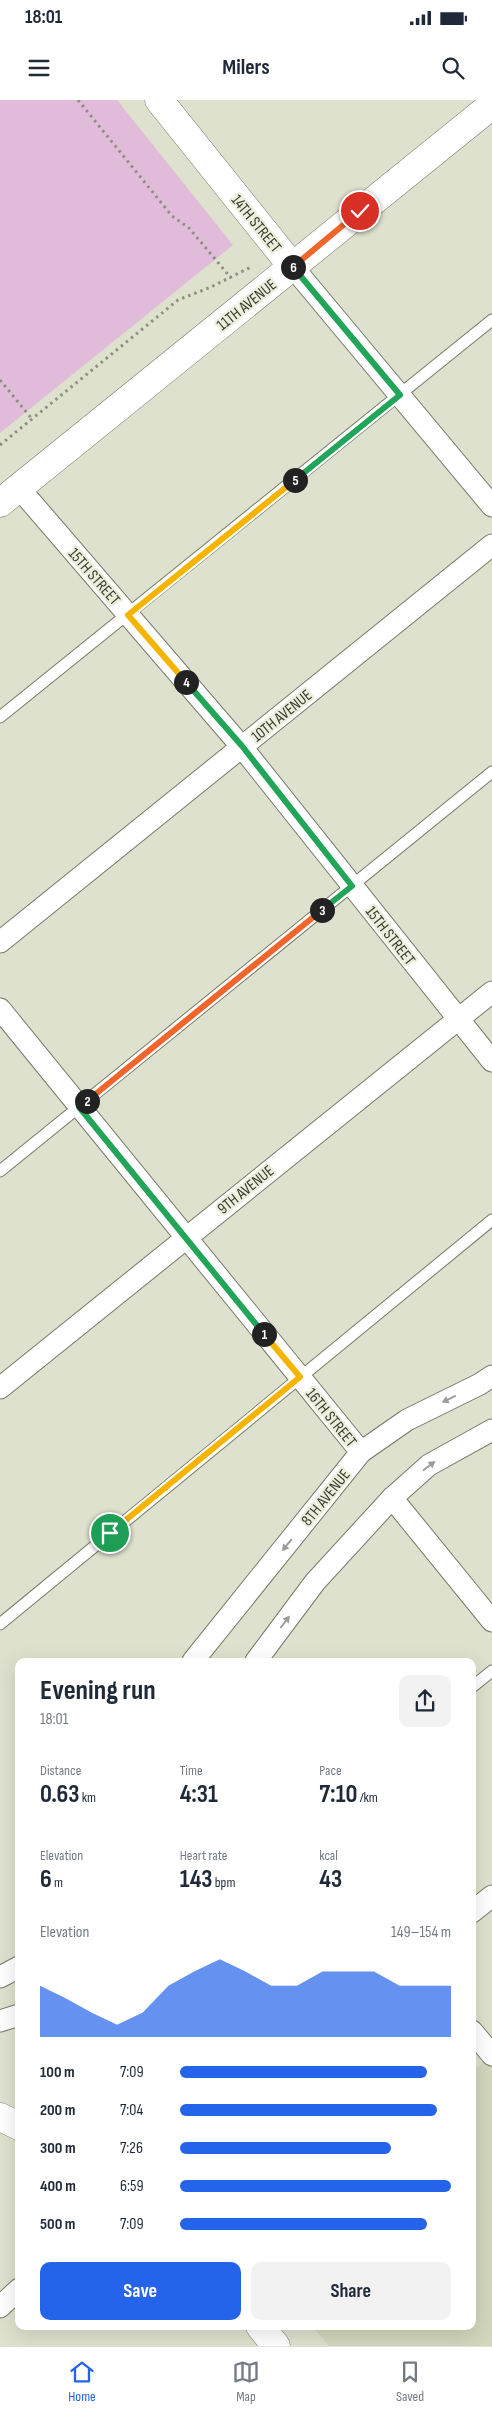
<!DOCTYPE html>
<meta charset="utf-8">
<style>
:root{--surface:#fff;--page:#f2f2f3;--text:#1f2937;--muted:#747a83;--line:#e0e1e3;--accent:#2563eb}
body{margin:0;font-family:"Sofia Sans Condensed",sans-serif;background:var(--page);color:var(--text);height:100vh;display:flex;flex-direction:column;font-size:19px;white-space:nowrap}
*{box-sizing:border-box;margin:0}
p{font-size:16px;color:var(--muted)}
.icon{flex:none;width:28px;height:28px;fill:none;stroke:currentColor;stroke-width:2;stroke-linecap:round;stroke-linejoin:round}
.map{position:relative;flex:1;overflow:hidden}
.details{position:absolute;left:15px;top:1558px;width:461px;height:672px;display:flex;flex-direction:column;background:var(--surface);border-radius:10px;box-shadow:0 5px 20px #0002}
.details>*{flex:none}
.pin{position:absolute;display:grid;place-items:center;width:42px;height:42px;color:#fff;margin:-21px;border:2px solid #fff;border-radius:50%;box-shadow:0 1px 5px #0007}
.km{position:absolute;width:25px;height:25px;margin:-12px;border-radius:50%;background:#222;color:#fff;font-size:14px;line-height:25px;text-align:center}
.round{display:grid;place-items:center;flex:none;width:52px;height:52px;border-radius:10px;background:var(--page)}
.overview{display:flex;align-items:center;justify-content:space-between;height:85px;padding:0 25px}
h1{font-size:28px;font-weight:700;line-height:38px}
.stats{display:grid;grid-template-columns:repeat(3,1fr);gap:8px;height:85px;padding:5px 25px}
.stats div{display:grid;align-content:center}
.stats b{font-size:25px;font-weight:700}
.stats small{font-size:14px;font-weight:400}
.stats p{font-size:14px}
.chart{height:140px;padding:10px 25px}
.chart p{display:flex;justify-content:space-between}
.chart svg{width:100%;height:90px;margin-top:5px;fill:var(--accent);opacity:.7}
.cta{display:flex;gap:10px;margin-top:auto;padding:10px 25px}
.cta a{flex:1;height:58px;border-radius:10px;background:var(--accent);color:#fff;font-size:20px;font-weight:700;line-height:58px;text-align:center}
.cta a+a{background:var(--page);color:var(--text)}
ul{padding:0 25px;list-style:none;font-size:16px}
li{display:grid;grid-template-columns:80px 60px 1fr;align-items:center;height:38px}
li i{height:12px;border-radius:6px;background:var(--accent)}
.status{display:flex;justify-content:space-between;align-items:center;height:35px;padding:0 25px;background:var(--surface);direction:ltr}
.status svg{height:14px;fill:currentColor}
header{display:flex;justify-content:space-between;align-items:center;height:65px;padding:0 25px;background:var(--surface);font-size:22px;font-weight:700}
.menu{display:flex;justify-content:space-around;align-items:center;height:70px;border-top:1px solid var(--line);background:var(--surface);font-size:14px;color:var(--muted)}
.menu a{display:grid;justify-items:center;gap:2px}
.menu .current{color:var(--accent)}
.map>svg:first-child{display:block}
.built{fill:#d2d6bb}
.green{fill:#e1bcda}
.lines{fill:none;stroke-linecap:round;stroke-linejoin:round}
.service-casing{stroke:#787a68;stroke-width:13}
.minor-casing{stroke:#787a68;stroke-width:23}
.tertiary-casing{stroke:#787a68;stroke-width:29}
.secondary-casing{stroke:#787a68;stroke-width:29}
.path{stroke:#8d9082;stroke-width:3;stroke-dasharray:2.5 4;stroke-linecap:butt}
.service{stroke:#fff;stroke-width:11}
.minor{stroke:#fff;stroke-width:21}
.tertiary{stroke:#fff;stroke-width:28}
.secondary{stroke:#fff;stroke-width:28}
.oneway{fill:#9c9c98}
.split-1-casing{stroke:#fff;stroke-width:10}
.split-2-casing{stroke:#fff;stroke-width:10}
.split-3-casing{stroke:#fff;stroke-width:10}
.split-4-casing{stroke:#fff;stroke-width:10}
.split-5-casing{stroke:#fff;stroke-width:10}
.split-6-casing{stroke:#fff;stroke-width:10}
.split-7-casing{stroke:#fff;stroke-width:10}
.split-1{stroke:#f5b400;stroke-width:6}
.split-2{stroke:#22a559;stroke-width:6}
.split-3{stroke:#f0652b;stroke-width:6}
.split-4{stroke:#22a559;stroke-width:6}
.split-5{stroke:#f5b400;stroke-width:6}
.split-6{stroke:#22a559;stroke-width:6}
.split-7{stroke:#f0652b;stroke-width:6}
.labels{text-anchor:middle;stroke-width:4.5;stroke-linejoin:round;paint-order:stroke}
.street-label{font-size:16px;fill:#383a32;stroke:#ebeeda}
</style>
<div class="status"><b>18:01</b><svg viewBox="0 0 49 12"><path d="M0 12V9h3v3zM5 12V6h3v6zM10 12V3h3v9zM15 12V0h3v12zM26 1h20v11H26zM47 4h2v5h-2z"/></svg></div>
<header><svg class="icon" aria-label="menu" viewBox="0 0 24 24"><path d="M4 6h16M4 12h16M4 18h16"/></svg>Milers<svg class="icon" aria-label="search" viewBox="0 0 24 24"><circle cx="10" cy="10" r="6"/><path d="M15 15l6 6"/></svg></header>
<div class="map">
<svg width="492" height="2246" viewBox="0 0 492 2246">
<rect width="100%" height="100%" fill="#dee1cd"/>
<path class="built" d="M 492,1955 L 492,2246 L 329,2246 L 312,2226 L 472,2226 L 473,1971 Z"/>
<path class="green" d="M 0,0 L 117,0 L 233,145 L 0,333 Z"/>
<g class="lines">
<defs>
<g id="service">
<path d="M 0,617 L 492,220"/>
<path d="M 0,1071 L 492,672"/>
<path d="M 0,1524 L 492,1120"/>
<path d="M 472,1587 L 492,1571"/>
</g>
<g id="minor">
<path d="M 292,166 L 492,406"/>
<path d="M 19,388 L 241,646 L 492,961"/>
<path d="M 0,842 L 492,445"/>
<path d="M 0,909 L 361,1352"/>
<path d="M 0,1288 L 492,892"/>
<path d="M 392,1398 L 492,1521"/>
<path d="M 193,1561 L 361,1352 L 407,1320 L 480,1284 L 492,1276"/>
<path d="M 256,1561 L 315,1482 L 392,1398 L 429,1365 L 492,1330"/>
<path d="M 472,1812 L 492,1796"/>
<path d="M 0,1877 L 19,1867"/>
<path d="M 0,1921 L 19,1915"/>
<path d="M 472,1931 L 492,1955"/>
<path d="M 0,2207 L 19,2189"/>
</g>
<path id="tertiary" d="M 159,0 L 292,166"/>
<g id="secondary">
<path d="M 0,403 L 492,5"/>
<path d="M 0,2017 L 19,2026"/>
<path d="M 260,2226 L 276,2246"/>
</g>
</defs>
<use href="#service" class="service-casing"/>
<use href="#minor" class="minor-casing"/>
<use href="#tertiary" class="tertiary-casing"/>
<use href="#secondary" class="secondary-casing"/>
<g class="path">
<path d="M 78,0 L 172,116 L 189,128 L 231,178"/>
<path d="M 0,280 L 32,319"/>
<path d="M 0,345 L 178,200 L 211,187 L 251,167"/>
</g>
<use href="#service" class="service"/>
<use href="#minor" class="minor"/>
<use href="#tertiary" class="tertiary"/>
<use href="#secondary" class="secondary"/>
</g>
<defs><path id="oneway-solid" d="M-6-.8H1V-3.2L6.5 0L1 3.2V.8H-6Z" transform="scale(1.25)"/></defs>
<g class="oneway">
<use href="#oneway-solid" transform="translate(449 1299) rotate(154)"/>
<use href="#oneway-solid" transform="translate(429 1366) rotate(-37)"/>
<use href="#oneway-solid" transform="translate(287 1445) rotate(129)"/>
<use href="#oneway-solid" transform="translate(285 1522) rotate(-53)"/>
</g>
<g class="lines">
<defs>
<path id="split-1" d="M 110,1433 L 300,1277 L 264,1234"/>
<path id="split-2" d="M 87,1001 L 79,1007 L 264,1234"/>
<path id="split-3" d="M 87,1001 L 322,810"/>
<path id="split-4" d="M 186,582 L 242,646 L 352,786 L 322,810"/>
<path id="split-5" d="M 186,582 L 128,515 L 295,380"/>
<path id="split-6" d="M 293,167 L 400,295 L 295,380"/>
<path id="split-7" d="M 293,167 L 360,111"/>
</defs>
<use href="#split-1" class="split-1-casing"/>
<use href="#split-2" class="split-2-casing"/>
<use href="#split-3" class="split-3-casing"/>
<use href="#split-4" class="split-4-casing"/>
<use href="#split-5" class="split-5-casing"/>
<use href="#split-6" class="split-6-casing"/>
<use href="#split-7" class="split-7-casing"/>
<use href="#split-1" class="split-1"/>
<use href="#split-2" class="split-2"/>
<use href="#split-3" class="split-3"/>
<use href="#split-4" class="split-4"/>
<use href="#split-5" class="split-5"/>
<use href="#split-6" class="split-6"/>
<use href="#split-7" class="split-7"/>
</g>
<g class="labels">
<g class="street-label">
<text transform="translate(257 123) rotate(51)" y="6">14TH STREET</text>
<text transform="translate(246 204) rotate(-39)" y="6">11TH AVENUE</text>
<text transform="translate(95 476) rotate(49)" y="6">15TH STREET</text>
<text transform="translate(281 615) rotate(-39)" y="6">10TH AVENUE</text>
<text transform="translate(391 835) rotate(52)" y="6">15TH STREET</text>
<text transform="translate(245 1089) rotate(-39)" y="6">9TH AVENUE</text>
<text transform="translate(332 1317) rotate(51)" y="6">16TH STREET</text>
<text transform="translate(325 1397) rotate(-51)" y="6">8TH AVENUE</text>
</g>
</g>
</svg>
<div class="pin" style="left:110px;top:1433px;background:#1e9e55"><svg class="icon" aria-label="arrive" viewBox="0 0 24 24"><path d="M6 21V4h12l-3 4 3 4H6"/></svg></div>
<div class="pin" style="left:360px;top:111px;background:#d93025"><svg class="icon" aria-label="check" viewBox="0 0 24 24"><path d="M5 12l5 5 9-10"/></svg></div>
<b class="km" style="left:264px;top:1234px">1</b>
<b class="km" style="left:87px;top:1001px">2</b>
<b class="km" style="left:322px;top:810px">3</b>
<b class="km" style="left:186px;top:582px">4</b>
<b class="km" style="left:295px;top:380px">5</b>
<b class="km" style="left:293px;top:167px">6</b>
<section class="details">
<div class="overview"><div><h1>Evening run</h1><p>18:01</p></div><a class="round"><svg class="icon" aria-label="share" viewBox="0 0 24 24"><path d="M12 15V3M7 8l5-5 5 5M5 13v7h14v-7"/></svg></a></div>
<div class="stats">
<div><p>Distance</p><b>0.63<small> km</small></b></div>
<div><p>Time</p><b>4:31</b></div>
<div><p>Pace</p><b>7:10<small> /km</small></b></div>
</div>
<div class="stats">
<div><p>Elevation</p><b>6<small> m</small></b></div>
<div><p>Heart rate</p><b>143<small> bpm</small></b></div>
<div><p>kcal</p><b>43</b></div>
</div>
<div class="chart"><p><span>Elevation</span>149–154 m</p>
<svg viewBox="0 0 160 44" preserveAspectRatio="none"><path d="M0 44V19L10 25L20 32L30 38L40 32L50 19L60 12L70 6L80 12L90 19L100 19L110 12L120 12L130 12L140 19L150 19L160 19V44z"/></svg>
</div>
<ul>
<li><b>100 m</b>7:09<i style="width:91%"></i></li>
<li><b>200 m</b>7:04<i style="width:95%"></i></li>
<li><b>300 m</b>7:26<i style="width:78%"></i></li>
<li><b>400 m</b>6:59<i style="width:100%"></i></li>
<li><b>500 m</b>7:09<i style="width:91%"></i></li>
</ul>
<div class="cta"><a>Save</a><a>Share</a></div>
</section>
</div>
<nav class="menu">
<a class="current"><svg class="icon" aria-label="home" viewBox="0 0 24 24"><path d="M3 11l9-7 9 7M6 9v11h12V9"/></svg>Home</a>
<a><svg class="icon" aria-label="map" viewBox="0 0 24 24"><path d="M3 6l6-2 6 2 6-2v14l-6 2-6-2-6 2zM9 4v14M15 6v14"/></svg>Map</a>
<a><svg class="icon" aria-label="saved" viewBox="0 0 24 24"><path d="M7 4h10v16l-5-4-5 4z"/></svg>Saved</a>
</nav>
